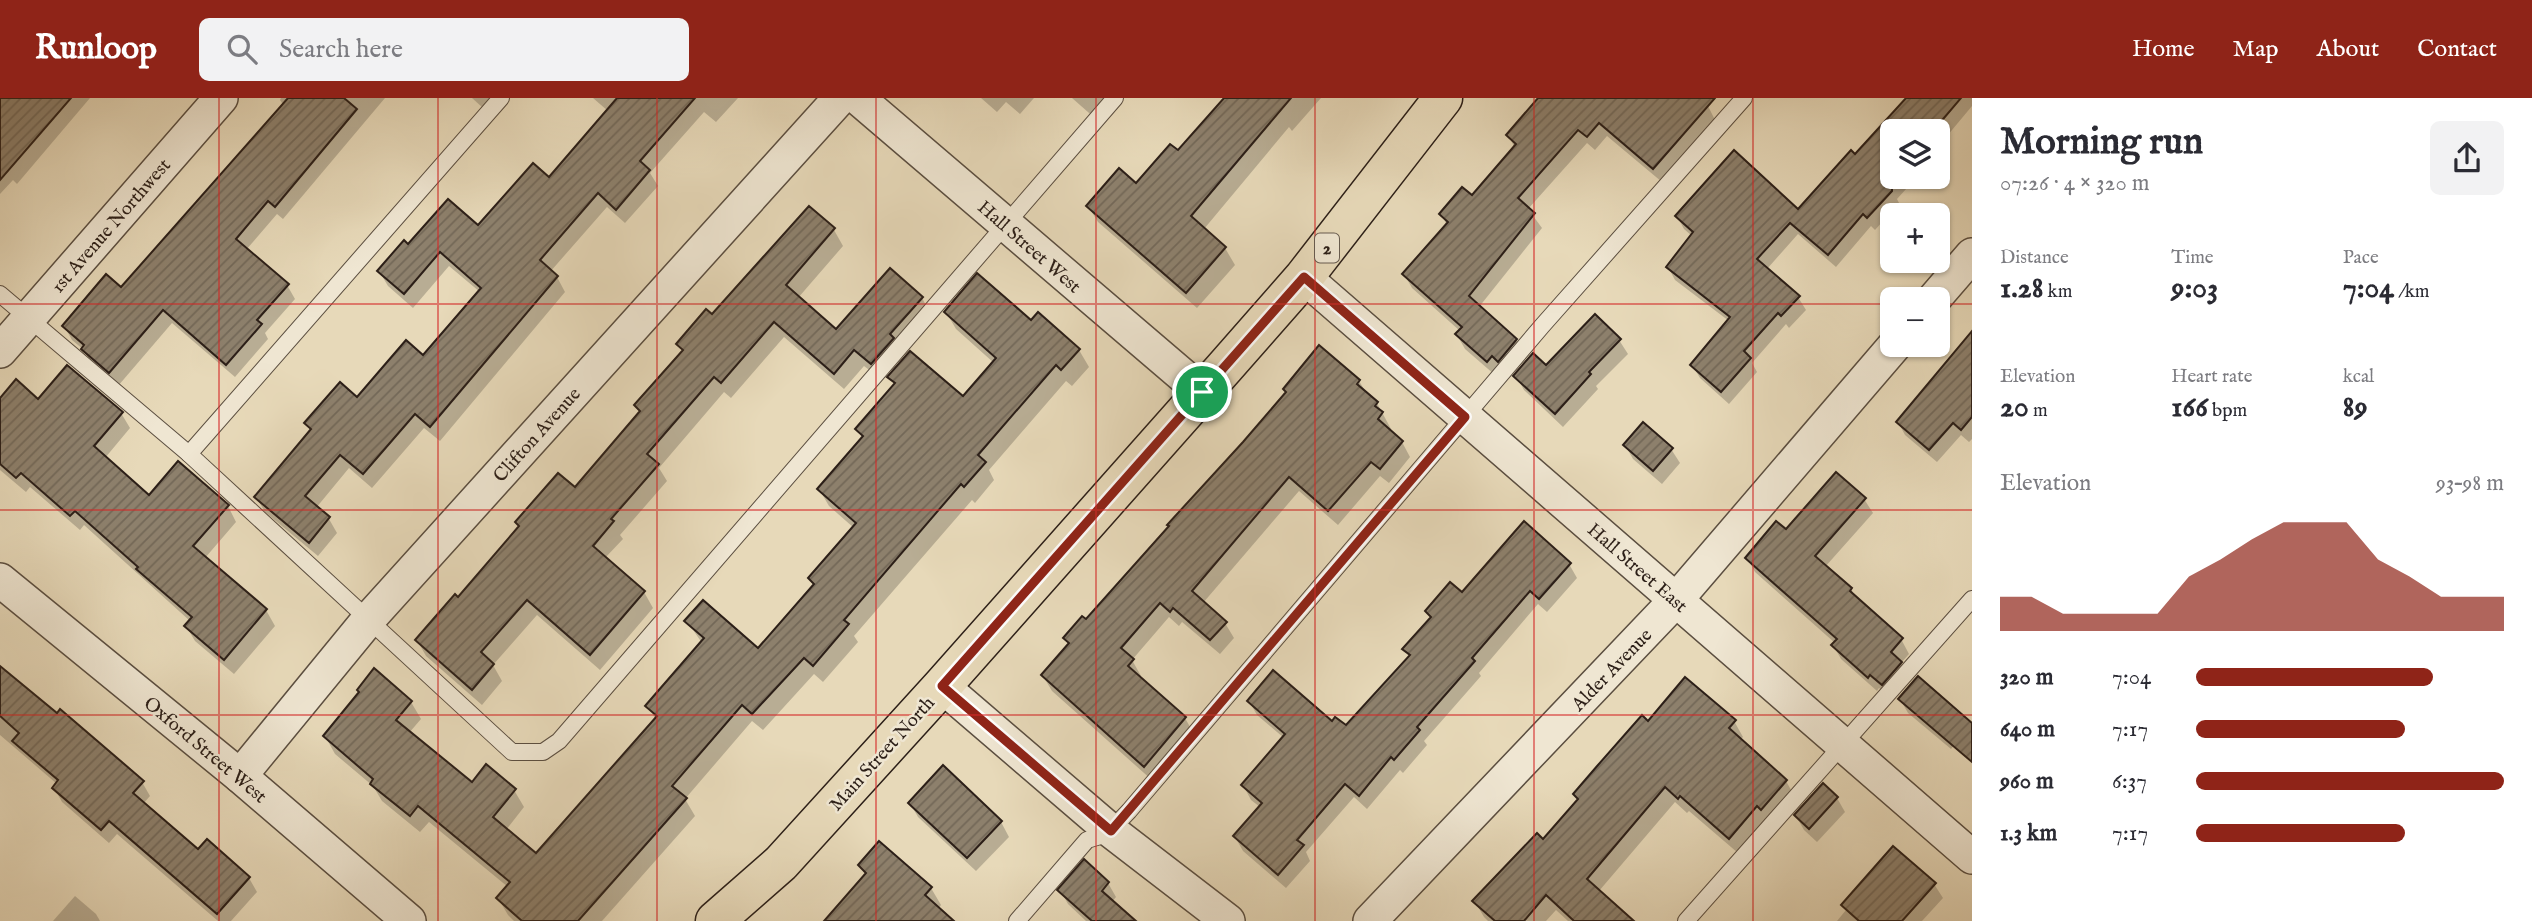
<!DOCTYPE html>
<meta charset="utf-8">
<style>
:root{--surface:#fff;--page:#f2f2f3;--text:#2b2b33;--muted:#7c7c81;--accent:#8f2418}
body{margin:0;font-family:"IM FELL English",serif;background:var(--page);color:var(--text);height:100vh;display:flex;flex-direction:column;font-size:26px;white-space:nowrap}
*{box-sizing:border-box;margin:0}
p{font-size:23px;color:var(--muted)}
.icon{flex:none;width:38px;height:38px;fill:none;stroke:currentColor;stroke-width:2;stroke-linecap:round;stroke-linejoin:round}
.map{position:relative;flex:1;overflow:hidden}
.sheet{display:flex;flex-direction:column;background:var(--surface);width:560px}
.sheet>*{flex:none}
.controls{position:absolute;left:1880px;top:21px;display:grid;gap:14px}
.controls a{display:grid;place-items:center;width:70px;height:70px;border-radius:10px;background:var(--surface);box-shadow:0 2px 5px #0004;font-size:35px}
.pin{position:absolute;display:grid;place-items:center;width:60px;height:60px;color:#fff;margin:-30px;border:4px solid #fff;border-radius:50%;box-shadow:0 2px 7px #0007}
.round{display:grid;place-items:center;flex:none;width:74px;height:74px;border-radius:10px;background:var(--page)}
.headline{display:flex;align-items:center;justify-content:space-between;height:119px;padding:0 28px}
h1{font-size:38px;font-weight:700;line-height:52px}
.stats{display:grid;grid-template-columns:repeat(3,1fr);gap:10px;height:119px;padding:7px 28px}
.stats div{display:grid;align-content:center}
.stats b{font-size:30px;font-weight:700}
.stats small{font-size:19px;font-weight:400}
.stats p{font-size:19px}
.chart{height:196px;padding:14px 28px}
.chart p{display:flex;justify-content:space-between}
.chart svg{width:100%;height:126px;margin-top:7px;fill:var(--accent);opacity:.7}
ul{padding:0 28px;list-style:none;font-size:23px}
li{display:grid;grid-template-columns:112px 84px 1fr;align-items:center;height:52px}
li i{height:18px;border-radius:9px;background:var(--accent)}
header{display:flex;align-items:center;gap:42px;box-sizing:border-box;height:98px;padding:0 35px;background:var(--accent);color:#fff}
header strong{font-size:33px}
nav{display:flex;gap:38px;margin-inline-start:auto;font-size:24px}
.search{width:490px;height:63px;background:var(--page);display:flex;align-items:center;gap:18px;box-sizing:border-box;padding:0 24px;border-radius:10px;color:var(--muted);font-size:26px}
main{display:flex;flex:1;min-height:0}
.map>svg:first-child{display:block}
.shadow{fill:#0003}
.building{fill:url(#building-hatch);stroke:#2c1f18;stroke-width:2}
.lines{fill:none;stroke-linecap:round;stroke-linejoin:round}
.lane-casing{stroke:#5b4e40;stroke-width:18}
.street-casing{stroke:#5b4e40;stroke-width:36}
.primary-casing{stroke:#2c1f18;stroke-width:41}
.lane{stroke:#efe6d2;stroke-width:16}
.street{stroke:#efe6d2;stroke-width:33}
.primary{stroke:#e7d9b9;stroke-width:38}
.route-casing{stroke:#fff;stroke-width:14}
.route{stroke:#8f2418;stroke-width:9}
.grid{fill:none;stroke:#d62828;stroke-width:2;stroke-opacity:0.55}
.labels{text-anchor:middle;stroke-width:5;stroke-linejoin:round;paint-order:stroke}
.shield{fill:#efe6d2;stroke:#665b50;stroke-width:2}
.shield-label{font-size:18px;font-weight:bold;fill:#2c1f18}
.street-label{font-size:19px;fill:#2c1f18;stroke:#efe6d2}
</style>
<header>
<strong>Runloop</strong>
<div class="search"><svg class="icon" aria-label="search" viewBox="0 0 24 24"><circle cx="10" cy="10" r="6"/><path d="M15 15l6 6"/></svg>Search here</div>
<nav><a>Home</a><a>Map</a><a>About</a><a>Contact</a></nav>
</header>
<main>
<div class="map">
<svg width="1972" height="823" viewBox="0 0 1972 823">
<defs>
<pattern id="building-hatch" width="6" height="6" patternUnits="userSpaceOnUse" patternTransform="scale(1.75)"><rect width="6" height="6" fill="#8d806c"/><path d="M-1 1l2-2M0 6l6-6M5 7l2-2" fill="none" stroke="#736858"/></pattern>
</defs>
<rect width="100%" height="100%" fill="#e7d9b9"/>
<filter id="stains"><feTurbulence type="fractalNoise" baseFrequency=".00286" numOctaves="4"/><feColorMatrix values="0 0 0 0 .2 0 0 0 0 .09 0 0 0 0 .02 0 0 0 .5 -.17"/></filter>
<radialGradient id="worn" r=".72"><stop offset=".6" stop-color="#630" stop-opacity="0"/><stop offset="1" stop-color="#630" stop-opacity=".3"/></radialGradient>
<g class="shadow">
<path d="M 0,0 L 90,0 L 17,86 L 13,82 L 0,96 Z"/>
<path d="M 281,0 L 385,0 L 283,121 L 277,116 L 246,152 L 287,187 L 295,201 L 265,235 L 268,241 L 235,279 L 172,225 L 118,288 L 91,265 L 84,252 L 72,242 L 64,228 L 121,192 L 284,8 L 280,2 Z"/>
<path d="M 472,0 L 492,0 L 483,10 Z"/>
<path d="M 593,0 L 738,0 L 716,24 L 704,14 L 650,75 L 658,88 L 625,125 L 607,109 L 550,174 L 557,179 L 565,194 L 440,343 L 424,330 L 372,390 L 349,370 L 316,410 L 329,421 L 337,435 L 318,458 L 265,414 L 256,399 L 311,334 L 306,325 L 357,302 L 423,259 L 480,194 L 449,168 L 413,210 L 388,188 L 379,173 L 408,149 L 479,130 L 549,81 L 608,13 Z"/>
<path d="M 981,0 L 1034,0 L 1020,16 L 1006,4 L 997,14 Z"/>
<path d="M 1072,0 L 1116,0 L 1097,22 Z"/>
<path d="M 1226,0 L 1321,0 L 1292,33 L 1289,29 L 1204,131 L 1225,150 L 1235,167 L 1197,210 L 1098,124 L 1088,108 L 1137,87 L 1179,55 Z"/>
<path d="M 1539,0 L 1716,0 L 1708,8 L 1715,22 L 1662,84 L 1607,38 L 1595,52 L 1587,45 L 1528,111 L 1542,130 L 1479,209 L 1516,242 L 1524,256 L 1495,277 L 1465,251 L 1457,237 L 1460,233 L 1412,190 L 1404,176 L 1447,127 L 1441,116 L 1472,99 L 1515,50 L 1508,37 Z"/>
<path d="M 1908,0 L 1972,0 L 1972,8 L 1937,50 L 1937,33 L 1892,33 L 1892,79 L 1917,79 L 1897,101 L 1899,105 L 1875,132 L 1871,128 L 1836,169 L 1798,136 L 1767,171 L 1798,199 L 1806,212 L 1789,230 L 1786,226 L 1752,265 L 1757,274 L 1729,306 L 1700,280 L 1692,267 L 1729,223 L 1675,182 L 1668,169 L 1692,138 L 1684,131 L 1677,118 L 1798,114 L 1855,58 Z"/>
<path d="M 809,110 L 834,132 L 843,148 L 798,200 L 836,234 L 922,200 L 931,216 L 881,281 L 864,268 L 844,291 L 784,239 L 731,300 L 724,294 L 659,370 L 667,383 L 620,437 L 623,441 L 605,460 L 644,494 L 653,510 L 600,572 L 537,517 L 493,567 L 502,583 L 482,607 L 426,558 L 417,542 L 575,391 L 641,315 L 636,308 L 683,254 L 678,246 L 713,218 Z"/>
<path d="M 946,214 L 1031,225 L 1079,252 L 1089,269 L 1072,288 L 1066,283 L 989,372 L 994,382 L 975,405 L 972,402 L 854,538 L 858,544 L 823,584 L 814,576 L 763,632 L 752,623 L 685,701 L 695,718 L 602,823 L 514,823 L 508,817 L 498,800 L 508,789 L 429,724 L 420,734 L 382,703 L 373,688 L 335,656 L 325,638 L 411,604 L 421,621 L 409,635 L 472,686 L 514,692 L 524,709 L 506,732 L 536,757 L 656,622 L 648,608 L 702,545 L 687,523 L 758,552 L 814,488 L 810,480 L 854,430 L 829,408 L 819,391 L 863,341 L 857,331 L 895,288 L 890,279 L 964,300 L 994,265 L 956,231 Z"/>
<path d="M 1972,235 L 1972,341 L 1969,344 L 1961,337 L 1937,364 L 1905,337 L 1898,324 Z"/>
<path d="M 1619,242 L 1628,256 L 1596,288 L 1598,291 L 1563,329 L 1524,292 L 1516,278 Z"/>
<path d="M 1359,283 L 1367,296 L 1377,305 L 1391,331 L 1389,333 L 1402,344 L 1410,359 L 1389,385 L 1380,378 L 1338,427 L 1299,393 L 1203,505 L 1225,525 L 1234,540 L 1220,556 L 1182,524 L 1179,528 L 1169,519 L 1132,562 L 1141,578 L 1139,580 L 1185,620 L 1194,636 L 1153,683 L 1052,593 L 1043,578 L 1069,548 L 1065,541 Z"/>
<path d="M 0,302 L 38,303 L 121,315 L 130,330 L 105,360 L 149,399 L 228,408 L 236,424 L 205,460 L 266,512 L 275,528 L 234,576 L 195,543 L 186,528 L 190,523 L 84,427 L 80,432 L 30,389 L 26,394 L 0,372 Z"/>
<path d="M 1625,347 L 1671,351 L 1680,365 L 1662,386 L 1633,361 Z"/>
<path d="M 1864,401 L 1873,415 L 1825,469 L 1851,491 L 1857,502 L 1901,541 L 1909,556 L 1901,565 L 1909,579 L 1890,600 L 1879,590 L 1877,593 L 1841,561 L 1833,547 L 1835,545 L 1755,474 L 1747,460 L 1786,434 Z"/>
<path d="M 1569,466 L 1577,480 L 1547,514 L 1538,506 L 1479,575 L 1481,578 L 1424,643 L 1427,647 L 1403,675 L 1400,672 L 1367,711 L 1354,699 L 1306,754 L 1310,763 L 1286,790 L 1243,753 L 1235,739 L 1260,709 L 1251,702 L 1243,687 L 1284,640 L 1257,617 L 1249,603 L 1346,630 L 1410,560 L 1404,551 L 1431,521 L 1427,513 L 1462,496 Z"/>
<path d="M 0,571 L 142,684 L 150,698 L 143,706 L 199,754 L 249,780 L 257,794 L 231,823 L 218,823 L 117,736 L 109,745 L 62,704 L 54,690 L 57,686 L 0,637 Z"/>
<path d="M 1900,601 L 1967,631 L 1951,651 L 1908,615 Z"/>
<path d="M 1734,623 L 1743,639 L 1740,642 L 1786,683 L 1795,699 L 1738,755 L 1689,713 L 1687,715 L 1675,704 L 1599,793 L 1632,823 L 1568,823 L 1556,812 L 1546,823 L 1488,823 L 1484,819 L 1475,804 L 1543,743 L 1578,703 L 1575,697 L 1649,625 Z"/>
<path d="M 943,670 L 1001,724 L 1009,739 L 976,773 L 918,719 L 910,705 Z"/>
<path d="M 1837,700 L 1845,714 L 1817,744 L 1804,732 L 1796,718 Z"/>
<path d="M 1084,764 L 1108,785 L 1116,799 L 1112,804 L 1133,823 L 1086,823 L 1068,806 L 1060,792 Z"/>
<path d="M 860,768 L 931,790 L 941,807 L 938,811 L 952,823 L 826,823 L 866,778 Z"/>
<path d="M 1934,786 L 1943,800 L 1922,823 L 1837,823 L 1846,812 L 1843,807 Z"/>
<path d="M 75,798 L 96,816 L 100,823 L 53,823 Z"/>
</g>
<g class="building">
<path d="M 0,0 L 71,0 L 0,82 Z"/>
<path d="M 288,0 L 344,0 L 357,11 L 275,109 L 268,103 L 236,141 L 289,186 L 257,222 L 262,226 L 226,267 L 163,212 L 109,275 L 81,251 L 84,247 L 62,228 L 106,176 L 121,189 Z"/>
<path d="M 617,0 L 695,0 L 640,63 L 650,72 L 616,112 L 598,95 L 540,162 L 558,178 L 430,329 L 415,316 L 363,376 L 340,357 L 305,398 L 330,419 L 309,445 L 254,399 L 311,331 L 304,325 L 340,284 L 357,299 L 406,242 L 423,257 L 481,190 L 440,154 L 404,196 L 377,173 L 404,142 L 408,146 L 448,101 L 478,127 L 533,65 L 549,79 Z"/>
<path d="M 1224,0 L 1291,0 L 1191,118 L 1226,149 L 1186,195 L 1086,108 L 1119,70 L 1136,85 L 1170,46 L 1178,52 Z"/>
<path d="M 1538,0 L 1715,0 L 1653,71 L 1599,25 L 1587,39 L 1578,32 L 1518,100 L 1535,115 L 1469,198 L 1517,241 L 1498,264 L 1492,258 L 1487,264 L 1455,236 L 1462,229 L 1402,176 L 1448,124 L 1439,116 L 1462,89 L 1472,97 L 1516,46 L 1506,37 Z"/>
<path d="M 1906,0 L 1961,0 L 1933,33 L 1892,33 L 1892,93 L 1867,120 L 1863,116 L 1828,157 L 1790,125 L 1757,161 L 1800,198 L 1781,218 L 1778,215 L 1744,253 L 1751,260 L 1721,294 L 1690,267 L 1730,219 L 1666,169 L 1693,134 L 1675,118 L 1734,52 L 1798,111 L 1851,52 L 1855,56 Z"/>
<path d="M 809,108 L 835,130 L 786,187 L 836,231 L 890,170 L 923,199 L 890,236 L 894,240 L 871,266 L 854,252 L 834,276 L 774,224 L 721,285 L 714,279 L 647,356 L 659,366 L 611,421 L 614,423 L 593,448 L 645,493 L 590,557 L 527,502 L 481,554 L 494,566 L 472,592 L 415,542 L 455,496 L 458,499 L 519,428 L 515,424 L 558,375 L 575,389 L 640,313 L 634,307 L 683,252 L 676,246 L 706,211 L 712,216 Z"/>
<path d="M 977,175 L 1031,222 L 1038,214 L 1080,251 L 1061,272 L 1056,267 L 978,357 L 986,364 L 964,389 L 961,386 L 844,522 L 849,526 L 813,568 L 804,560 L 752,616 L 742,607 L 672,688 L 687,700 L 578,823 L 522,823 L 496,800 L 510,784 L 418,708 L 410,718 L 370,686 L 373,681 L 323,638 L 359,594 L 357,592 L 374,570 L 412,603 L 396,622 L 472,684 L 486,666 L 516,691 L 493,719 L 536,755 L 657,618 L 645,608 L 704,540 L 684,523 L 703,502 L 758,550 L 814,486 L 808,480 L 856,425 L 817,391 L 863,338 L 855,331 L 895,285 L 887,279 L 910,253 L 963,298 L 996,260 L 944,214 Z"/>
<path d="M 1595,216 L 1621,241 L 1589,274 L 1591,276 L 1555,316 L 1513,278 L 1533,255 L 1546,267 Z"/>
<path d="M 1972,233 L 1972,319 L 1961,332 L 1953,325 L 1929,352 L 1896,324 Z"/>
<path d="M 1319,247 L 1360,282 L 1357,286 L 1378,304 L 1375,308 L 1383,314 L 1378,321 L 1403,343 L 1380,371 L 1371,364 L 1328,413 L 1289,379 L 1192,493 L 1227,524 L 1210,542 L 1173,510 L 1170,514 L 1160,505 L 1121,550 L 1134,561 L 1128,568 L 1186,619 L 1144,669 L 1041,577 L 1069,545 L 1063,540 L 1082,518 L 1086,521 L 1169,428 L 1167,427 L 1243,344 L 1286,294 L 1283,291 Z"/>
<path d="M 67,267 L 123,314 L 94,348 L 149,397 L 178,363 L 229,407 L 193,448 L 267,511 L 224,562 L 184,528 L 192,519 L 136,471 L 138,469 L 75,413 L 70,418 L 21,375 L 16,380 L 0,366 L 0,300 L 16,281 L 38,301 Z"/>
<path d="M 1643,324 L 1673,350 L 1653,373 L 1623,347 Z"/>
<path d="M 1836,374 L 1866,400 L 1815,458 L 1852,490 L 1850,493 L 1903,540 L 1891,554 L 1902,564 L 1882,587 L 1870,577 L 1868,580 L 1831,547 L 1837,541 L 1745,460 L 1776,423 L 1786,431 Z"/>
<path d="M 1524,423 L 1571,465 L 1539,501 L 1530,493 L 1472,560 L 1475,563 L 1417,629 L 1420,632 L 1394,662 L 1391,659 L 1359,698 L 1345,686 L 1297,742 L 1304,747 L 1278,777 L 1233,738 L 1262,705 L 1241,687 L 1285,636 L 1247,603 L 1273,572 L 1332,623 L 1335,619 L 1346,627 L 1410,557 L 1402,551 L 1431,519 L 1425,513 L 1450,484 L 1462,494 Z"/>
<path d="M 0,568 L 57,615 L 60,611 L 144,683 L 133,695 L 198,751 L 207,741 L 250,779 L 217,816 L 109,723 L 101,732 L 52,690 L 58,682 L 12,643 L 19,635 L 0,618 Z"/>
<path d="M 1918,578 L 1972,625 L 1972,664 L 1898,601 Z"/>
<path d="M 1685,579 L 1736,622 L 1729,630 L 1787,682 L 1761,712 L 1757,708 L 1729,741 L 1680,698 L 1678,701 L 1665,689 L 1587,781 L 1634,823 L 1574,823 L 1546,797 L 1524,823 L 1495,823 L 1472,803 L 1537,735 L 1543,741 L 1578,701 L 1573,696 L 1598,667 L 1642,617 L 1648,623 Z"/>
<path d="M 943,667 L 1002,723 L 967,760 L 908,705 Z"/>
<path d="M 1823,685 L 1838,699 L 1809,731 L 1794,717 Z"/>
<path d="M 879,743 L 932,789 L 925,797 L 954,823 L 824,823 L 866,775 L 858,767 Z"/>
<path d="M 1893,748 L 1936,785 L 1902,823 L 1859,823 L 1841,807 Z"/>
<path d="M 1084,761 L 1109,784 L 1102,793 L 1136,823 L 1092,823 L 1057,792 Z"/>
</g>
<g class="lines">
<defs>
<g id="lane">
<path d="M 0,196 L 189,356 L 512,654 L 543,654 L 559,643 L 1115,0"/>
<path d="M 189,356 L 501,0"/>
<path d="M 1017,823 L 1087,742 L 1107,736 L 1129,713 L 1542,228 L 1744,0"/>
<path d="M 1686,823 L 1972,501"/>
</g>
<g id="street">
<path d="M 858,0 L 1202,294"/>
<path d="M 1304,179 L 1972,759"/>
<path d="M 1934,201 L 1972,157"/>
<path d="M 0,253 L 221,0"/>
<path d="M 0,482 L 240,678 L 409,823"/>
<path d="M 942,588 L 1111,733 L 1228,823"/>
<path d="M 240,678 L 368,522 L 840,0"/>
<path d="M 1370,823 L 1676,502 L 1895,247"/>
</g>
<path id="primary" d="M 715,823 L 781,765 L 942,588 L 1225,269 L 1304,179 L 1443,0"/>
</defs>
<use href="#lane" class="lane-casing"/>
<use href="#street" class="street-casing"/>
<use href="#primary" class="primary-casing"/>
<use href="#lane" class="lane"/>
<use href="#street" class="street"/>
<use href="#primary" class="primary"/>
</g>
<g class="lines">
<defs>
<path id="route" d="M 1304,179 L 1465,319 L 1111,733 L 942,588 Z"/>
</defs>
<use href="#route" class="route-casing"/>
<use href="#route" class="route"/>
</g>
<path class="grid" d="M 219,0 L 219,823M 438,0 L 438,823M 657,0 L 657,823M 876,0 L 876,823M 1096,0 L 1096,823M 1315,0 L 1315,823M 1534,0 L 1534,823M 1753,0 L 1753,823M 0,206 L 1892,206M 1937,206 L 1972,206M 0,412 L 1972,412M 0,617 L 1972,617"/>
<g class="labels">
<rect class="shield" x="1315" y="135.5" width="24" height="29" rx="5"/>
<g class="shield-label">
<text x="1327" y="156">2</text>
</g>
<g class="street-label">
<text transform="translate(110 127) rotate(-49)" y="7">1st Avenue Northwest</text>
<text transform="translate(1030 148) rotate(41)" y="7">Hall Street West</text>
<text transform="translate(536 336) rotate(-48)" y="7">Clifton Avenue</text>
<text transform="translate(1638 469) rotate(41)" y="7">Hall Street East</text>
<text transform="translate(1611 571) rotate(-46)" y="7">Alder Avenue</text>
<text transform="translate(206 651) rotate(40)" y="7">Oxford Street West</text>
<text transform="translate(881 655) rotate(-48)" y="7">Main Street North</text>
</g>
</g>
<rect width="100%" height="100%" filter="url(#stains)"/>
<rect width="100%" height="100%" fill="url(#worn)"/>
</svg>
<div class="controls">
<a><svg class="icon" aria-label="layers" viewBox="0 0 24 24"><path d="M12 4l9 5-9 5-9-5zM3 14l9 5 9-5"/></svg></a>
<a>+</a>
<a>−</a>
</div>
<div class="pin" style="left:1202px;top:294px;background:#1e9e55"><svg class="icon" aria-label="arrive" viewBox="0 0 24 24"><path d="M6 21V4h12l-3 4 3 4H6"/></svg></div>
</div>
<section class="sheet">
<div class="headline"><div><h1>Morning run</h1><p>07:26 · 4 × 320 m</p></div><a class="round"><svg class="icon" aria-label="share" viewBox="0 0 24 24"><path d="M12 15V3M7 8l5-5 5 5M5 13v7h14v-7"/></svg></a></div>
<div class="stats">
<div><p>Distance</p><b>1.28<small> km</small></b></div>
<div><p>Time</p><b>9:03</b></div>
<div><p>Pace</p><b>7:04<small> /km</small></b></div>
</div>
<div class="stats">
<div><p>Elevation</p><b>20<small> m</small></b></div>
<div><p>Heart rate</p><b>166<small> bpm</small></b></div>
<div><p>kcal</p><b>89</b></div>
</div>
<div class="chart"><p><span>Elevation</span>93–98 m</p>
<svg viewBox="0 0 160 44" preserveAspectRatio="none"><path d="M0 44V32L10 32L20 38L30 38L40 38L50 38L60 25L70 19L80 12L90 6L100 6L110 6L120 19L130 25L140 32L150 32L160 32V44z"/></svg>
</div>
<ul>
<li><b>320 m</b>7:04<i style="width:77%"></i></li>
<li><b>640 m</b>7:17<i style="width:68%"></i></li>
<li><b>960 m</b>6:37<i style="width:100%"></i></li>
<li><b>1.3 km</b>7:17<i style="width:68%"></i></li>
</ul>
</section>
</main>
